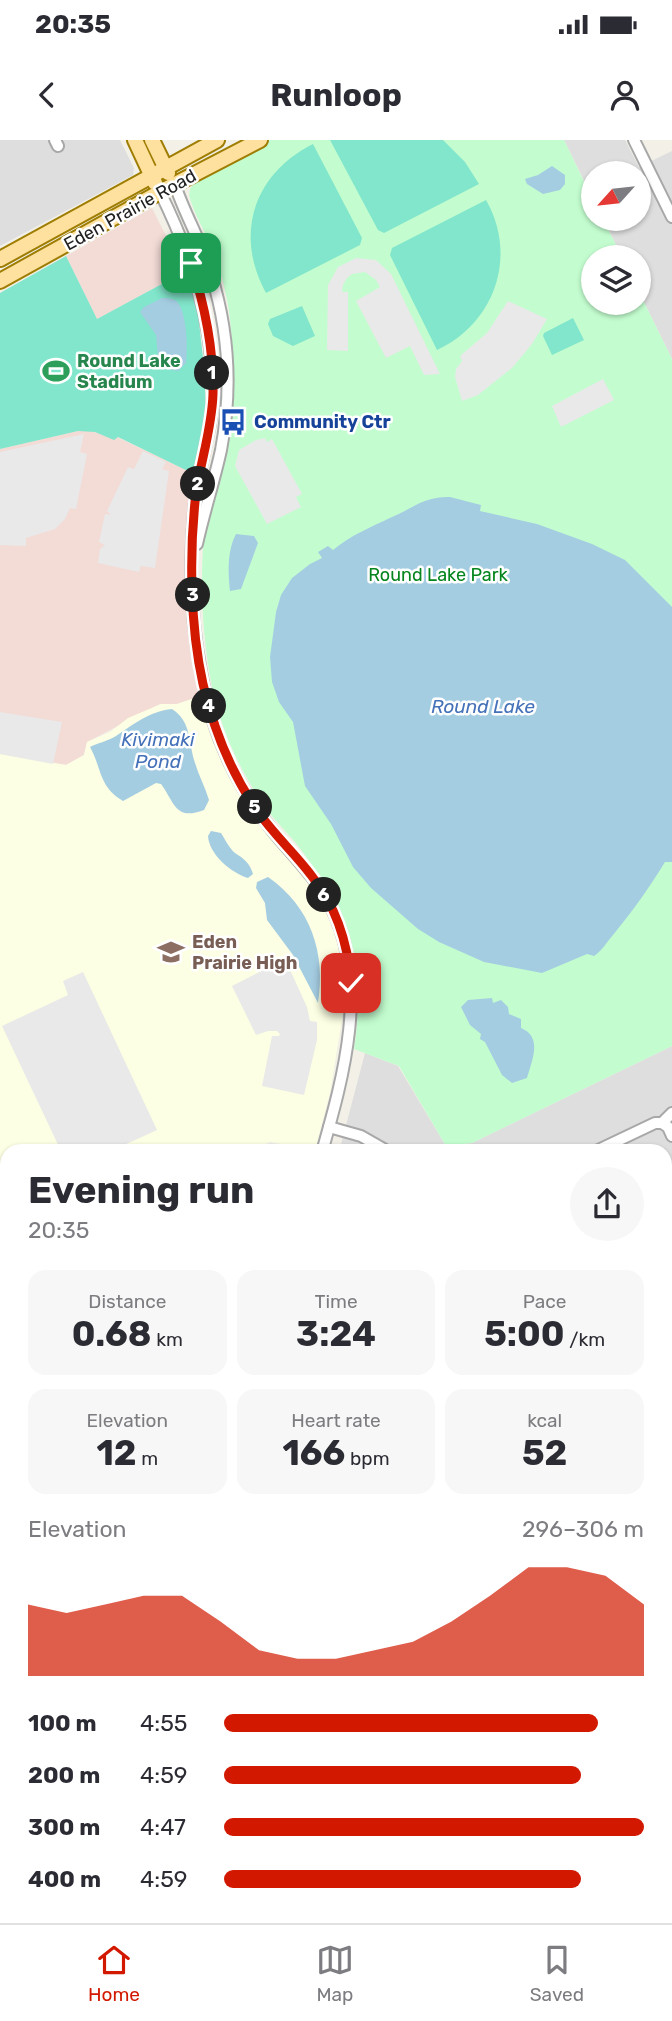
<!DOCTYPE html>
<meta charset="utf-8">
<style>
:root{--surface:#fff;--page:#f7f7f7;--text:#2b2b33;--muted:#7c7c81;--line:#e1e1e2;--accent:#d21900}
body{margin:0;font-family:Rubik,sans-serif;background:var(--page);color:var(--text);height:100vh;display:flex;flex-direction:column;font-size:26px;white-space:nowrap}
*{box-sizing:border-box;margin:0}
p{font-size:23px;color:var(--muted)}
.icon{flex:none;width:38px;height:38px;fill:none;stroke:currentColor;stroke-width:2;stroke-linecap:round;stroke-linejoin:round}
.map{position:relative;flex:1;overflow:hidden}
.drawer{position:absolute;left:0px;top:1004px;width:672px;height:779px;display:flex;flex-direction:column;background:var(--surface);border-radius:21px 21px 0 0;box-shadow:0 2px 5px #0004}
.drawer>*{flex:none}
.needle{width:46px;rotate:243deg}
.controls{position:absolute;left:581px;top:21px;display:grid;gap:14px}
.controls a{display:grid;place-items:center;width:70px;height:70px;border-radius:50%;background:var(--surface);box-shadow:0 2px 5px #0004;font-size:35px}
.pin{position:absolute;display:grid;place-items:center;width:60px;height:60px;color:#fff;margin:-30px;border-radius:14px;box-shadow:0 4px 10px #0006}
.km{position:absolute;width:35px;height:35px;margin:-18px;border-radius:50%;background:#222;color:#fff;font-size:19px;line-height:35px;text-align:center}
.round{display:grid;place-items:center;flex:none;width:74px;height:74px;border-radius:37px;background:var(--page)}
.overview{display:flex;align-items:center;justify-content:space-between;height:119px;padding:0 28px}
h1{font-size:38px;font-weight:700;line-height:52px}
.stats{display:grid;grid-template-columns:repeat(3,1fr);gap:10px;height:119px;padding:7px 28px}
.stats div{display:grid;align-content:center;border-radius:18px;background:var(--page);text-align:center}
.stats b{font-size:35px;font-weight:700}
.stats small{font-size:19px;font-weight:400}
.stats p{font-size:19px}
.chart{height:196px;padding:14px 28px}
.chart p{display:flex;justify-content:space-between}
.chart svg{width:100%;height:126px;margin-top:7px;fill:var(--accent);opacity:.7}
ul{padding:0 28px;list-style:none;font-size:23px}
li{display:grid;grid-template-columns:112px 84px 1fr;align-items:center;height:52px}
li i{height:18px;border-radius:9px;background:var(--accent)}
.status{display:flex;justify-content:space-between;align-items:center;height:49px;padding:0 35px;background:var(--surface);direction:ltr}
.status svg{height:19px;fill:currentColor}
header{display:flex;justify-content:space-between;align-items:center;height:91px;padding:0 28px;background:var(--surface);font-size:32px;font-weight:700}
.dock{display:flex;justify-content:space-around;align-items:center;height:98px;border-top:2px solid var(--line);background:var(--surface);font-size:19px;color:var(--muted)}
.dock a{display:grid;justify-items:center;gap:4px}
.dock .current{color:var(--accent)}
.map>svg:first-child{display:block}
.residential{fill:#dfdede}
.commercial{fill:#f3dbd6}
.education{fill:#fcffe3}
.park{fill:#c3fdcf}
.pitch{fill:#81e6cb}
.parking{fill:#e9e9e9}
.water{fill:#a5cde2}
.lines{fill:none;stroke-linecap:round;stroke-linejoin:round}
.minor-casing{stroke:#a8a8a8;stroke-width:14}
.major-casing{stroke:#9e7d00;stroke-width:18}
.minor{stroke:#fff;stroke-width:10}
.major{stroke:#ffe19f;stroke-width:14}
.rail{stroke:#6f6f6f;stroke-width:2.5;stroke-dasharray:14 14;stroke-linecap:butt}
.route-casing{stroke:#fff;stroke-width:14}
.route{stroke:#d21900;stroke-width:9}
.labels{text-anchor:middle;stroke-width:5;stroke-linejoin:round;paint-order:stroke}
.street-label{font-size:18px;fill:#212121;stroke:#fff}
.leisure-label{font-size:18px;font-weight:bold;fill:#27864d;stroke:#fff;text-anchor:start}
.transit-label{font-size:18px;font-weight:bold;fill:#164399;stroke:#fff;text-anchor:start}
.park-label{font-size:18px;fill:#05851e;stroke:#fff}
.education-label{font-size:18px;font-weight:bold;fill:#785e54;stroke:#fff;text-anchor:start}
.water-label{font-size:19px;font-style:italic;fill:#4571b9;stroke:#fff}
</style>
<div class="status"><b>20:35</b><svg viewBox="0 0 49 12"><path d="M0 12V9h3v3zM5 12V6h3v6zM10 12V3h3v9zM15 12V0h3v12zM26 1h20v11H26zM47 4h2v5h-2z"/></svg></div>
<header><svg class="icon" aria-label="back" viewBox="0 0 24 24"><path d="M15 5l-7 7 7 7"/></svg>Runloop<svg class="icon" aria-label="person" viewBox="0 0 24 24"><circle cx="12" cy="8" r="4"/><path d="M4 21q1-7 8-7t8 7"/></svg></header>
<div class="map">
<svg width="672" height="1783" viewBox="0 0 672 1783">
<rect width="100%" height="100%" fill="#f2f0e7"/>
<g class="residential">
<path d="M 0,0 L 120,0 L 134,28 L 133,35 L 0,106 Z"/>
<path d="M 564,0 L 625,0 L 639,27 L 672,11 L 672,219 L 639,152 L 639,117 L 622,117 L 603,79 L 639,79 L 639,33 L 593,33 L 593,59 Z"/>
<path d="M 672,906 L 672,1505 L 665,1500 L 665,1012 L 339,1012 L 365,913 L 398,926 L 446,1006 L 472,1003 Z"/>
<path d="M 7,1124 L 7,1422 L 0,1409 L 0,1125 Z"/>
<path d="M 665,1558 L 672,1562 L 672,1783 L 444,1783 L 441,1776 L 665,1776 Z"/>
<path d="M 3,1617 L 7,1618 L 7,1776 L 412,1776 L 415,1783 L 0,1783 L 0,1619 Z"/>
</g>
<g class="commercial">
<path d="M 152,68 L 184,132 L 97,179 L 66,116 Z"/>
<path d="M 78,291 L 89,291 L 117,297 L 196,335 L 192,364 L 201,556 L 177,564 L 160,564 L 87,602 L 84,615 L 66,625 L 0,614 L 0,309 Z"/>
</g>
<path class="education" d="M 201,556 L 214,599 L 239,653 L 267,693 L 319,755 L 338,797 L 345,837 L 344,867 L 330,953 L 315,1010 L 270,1002 L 250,1012 L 7,1012 L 7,1065 L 0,1060 L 0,614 L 66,625 L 84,615 L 87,602 L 110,592 L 128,578 L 161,564 L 177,564 Z"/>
<path class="park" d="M 270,0 L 564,0 L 593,60 L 593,79 L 603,79 L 622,117 L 593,117 L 593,163 L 639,163 L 639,152 L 672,219 L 672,906 L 472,1003 L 446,1006 L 399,926 L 354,909 C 361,863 361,813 339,770 C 328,748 314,727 299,707 C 288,693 275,681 265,667 C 246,639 230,609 220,577 C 202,523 196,422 209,367 C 213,350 221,334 225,317 C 232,291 233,264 233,238 C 233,193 230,156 214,113 C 207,94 194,75 189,55 L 190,49 L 196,40 Z"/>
<g class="pitch">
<path d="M 330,0 L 443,0 L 465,22 L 479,44 L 384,93 L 378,90 Z"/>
<path d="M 313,4 L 362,98 L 360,105 L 266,153 C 234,95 253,34 313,4 Z"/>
<path d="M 486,60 C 518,116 495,183 437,210 L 390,115 L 392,108 Z"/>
<path d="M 66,116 L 97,179 L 184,132 L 187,134 L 198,174 L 204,226 L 206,275 L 196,335 L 118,297 L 114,300 L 95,292 L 78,291 L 0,309 L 0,153 Z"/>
<path d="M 302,166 L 315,196 L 293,206 L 273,196 L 268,184 L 270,179 Z"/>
<path d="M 573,178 L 584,200 L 552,215 L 543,196 L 544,193 Z"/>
<path d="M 7,1464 L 7,1562 L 0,1556 L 0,1471 Z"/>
</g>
<g class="parking">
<path d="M 356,118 L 376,120 L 391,134 L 440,234 L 424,235 L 410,206 L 386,218 L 356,161 L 380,147 L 376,140 L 365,132 L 352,134 L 347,138 L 343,145 L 342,152 L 348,152 L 348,211 L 327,210 L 328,145 L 338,127 Z"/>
<path d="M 508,161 L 547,179 L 532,204 L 512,228 L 478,255 L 462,261 L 455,237 L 456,229 L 462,221 L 460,216 L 487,193 Z"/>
<path d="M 603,239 L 614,260 L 561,287 L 552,266 Z"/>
<path d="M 84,294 L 80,312 L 87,314 L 76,369 L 70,368 L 65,379 L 55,389 L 26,398 L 26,406 L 0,405 L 0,312 Z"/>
<path d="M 265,298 L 267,302 L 272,299 L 302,354 L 296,357 L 301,367 L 267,384 L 235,326 L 239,310 L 256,300 Z"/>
<path d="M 143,311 L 166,322 L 162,329 L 169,331 L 155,428 L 141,426 L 139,432 L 98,423 L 100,409 L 105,405 L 99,402 L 105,374 L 111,375 L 107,371 L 128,327 L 134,329 Z"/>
<path d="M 0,572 L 62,582 L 53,624 L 0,614 Z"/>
<path d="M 285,819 L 307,867 L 310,881 L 317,882 L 317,900 L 304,955 L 262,946 L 272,896 L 279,896 L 280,894 L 277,891 L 268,891 L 256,895 L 232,846 Z"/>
<path d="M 83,832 L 157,990 L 111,1011 L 61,1011 L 2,886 L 68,855 L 63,841 Z"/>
</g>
<g class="water">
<path d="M 552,26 L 565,35 L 565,44 L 560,50 L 543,54 L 527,44 L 525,39 L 538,35 Z"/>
<path d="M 162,158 C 168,158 174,158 178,163 C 187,174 188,210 186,223 L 178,231 L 167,229 L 158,217 L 156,195 L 140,172 L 144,167 Z"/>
<path d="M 450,357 L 481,365 L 480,371 L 537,384 L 592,404 L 625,420 L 672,467 L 672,722 L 665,722 C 649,748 632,772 613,795 C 606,803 603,810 594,816 L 587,814 L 542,833 L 484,822 L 439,802 L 418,789 L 371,748 L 353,727 L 331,684 L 305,646 L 293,582 L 279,562 L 272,542 L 270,517 L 276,472 L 281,455 L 292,438 L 310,424 L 322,418 L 318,412 L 328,406 L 333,410 C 351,395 371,387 392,377 C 415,367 423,357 450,357 Z"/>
<path d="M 236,394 L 254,396 L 258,403 L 241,449 L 230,451 C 228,433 227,411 236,394 Z"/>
<path d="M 172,569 C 192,582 188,602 195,623 C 199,636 205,647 209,660 L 204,670 C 175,681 175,663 161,644 L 156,643 L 123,661 C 98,646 102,628 90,607 C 98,603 108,601 116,596 C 134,584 150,571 172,569 Z"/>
<path d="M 211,691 L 221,693 C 225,699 229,708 235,713 C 243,718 250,723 253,734 L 248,738 C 231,733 209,714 208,696 Z"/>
<path d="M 268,737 C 311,767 326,813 318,863 L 293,815 L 267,780 L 265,763 L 256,748 L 257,742 Z"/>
<path d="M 492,858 L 493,863 L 501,860 L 508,867 L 509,874 L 521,879 L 521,888 C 543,897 532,920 527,938 L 512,943 L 502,935 L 485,902 L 480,899 L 481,894 L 470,885 L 461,867 L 468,860 Z"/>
</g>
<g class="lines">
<defs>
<g id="minor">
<path d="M 55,0 L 58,6"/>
<path d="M 634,0 L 672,77"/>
<path d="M 175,45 C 185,75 202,103 211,134 C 229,191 232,252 221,310 C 214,342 204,372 197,404"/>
<path d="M 160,52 C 191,115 212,178 213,249 C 213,285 201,319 196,353 C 189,411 190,475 201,532 C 211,590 235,644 272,690 C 293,716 317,738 332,769 C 369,845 344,935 322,1012"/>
<path d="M 662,983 L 668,987 L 672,996"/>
<path d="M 329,987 L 361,996 L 389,1012"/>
<path d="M 594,1012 L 655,983 L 662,983 L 672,973"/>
<path d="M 0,1125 L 7,1124"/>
<path d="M 0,1193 L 7,1193"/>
<path d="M 665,1268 L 672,1283"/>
<path d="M 0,1299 L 7,1311"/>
<path d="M 665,1334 L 672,1322"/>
<path d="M 665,1437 L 672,1442"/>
<path d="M 665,1731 L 672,1728"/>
<path d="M 0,1732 L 7,1735"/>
<path d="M 37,1776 L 40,1783"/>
<path d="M 172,1776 L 174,1783"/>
<path d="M 425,1776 L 428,1783"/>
<path d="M 458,1783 L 471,1776"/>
</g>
<g id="major">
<path d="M 135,0 L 155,43"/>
<path d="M 152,0 L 168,33"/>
<path d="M 0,119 L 217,0"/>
<path d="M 0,141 L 160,52 L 260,0"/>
</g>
</defs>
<use href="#minor" class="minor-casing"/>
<use href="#major" class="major-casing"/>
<use href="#minor" class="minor"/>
<use href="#major" class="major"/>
<g class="rail">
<path d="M 0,1068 L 7,1073"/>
<path d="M 665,1526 L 672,1531"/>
</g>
</g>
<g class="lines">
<defs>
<path id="route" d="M 191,123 C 205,166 214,209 213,254 C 212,288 201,320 196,353 C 189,412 190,486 203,544 C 213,587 229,628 254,666 C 270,691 293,711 311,735 C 336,766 348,804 351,843"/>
</defs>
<use href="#route" class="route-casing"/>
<use href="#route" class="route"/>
</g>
<defs>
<symbol id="stadium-bare" viewBox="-9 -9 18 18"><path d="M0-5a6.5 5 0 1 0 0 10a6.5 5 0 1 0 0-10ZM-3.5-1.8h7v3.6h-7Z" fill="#2e9e5b" stroke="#fff" stroke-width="2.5" paint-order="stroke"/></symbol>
<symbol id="bus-bare" viewBox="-9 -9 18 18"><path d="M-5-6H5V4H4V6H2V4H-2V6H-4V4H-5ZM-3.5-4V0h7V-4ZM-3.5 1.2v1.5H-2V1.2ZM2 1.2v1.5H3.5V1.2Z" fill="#1a4fb4" stroke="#fff" stroke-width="2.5" paint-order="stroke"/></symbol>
<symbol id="school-bare" viewBox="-9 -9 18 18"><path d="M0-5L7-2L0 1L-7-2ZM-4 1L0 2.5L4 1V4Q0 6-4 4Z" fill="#8d6e63" stroke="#fff" stroke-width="2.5" paint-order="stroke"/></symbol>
</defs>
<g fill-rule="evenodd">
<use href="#stadium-bare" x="37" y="212" width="38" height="38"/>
<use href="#bus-bare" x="214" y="263" width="38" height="38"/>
<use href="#school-bare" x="152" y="793" width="38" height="38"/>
</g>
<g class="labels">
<g class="street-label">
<text transform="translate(130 70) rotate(-29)" y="6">Eden Prairie Road</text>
</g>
<g class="leisure-label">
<text x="77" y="227">Round Lake<tspan x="77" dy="21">Stadium</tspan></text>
</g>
<g class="transit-label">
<text x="254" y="288">Community Ctr</text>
</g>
<g class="park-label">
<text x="438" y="441">Round Lake Park</text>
</g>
<g class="education-label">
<text x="192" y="808">Eden<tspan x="192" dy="21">Prairie High</tspan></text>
</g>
<g class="water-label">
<text x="483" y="573">Round Lake</text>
<text x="158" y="606">Kivimaki<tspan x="158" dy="22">Pond</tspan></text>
</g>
</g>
</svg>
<div class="controls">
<a><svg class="needle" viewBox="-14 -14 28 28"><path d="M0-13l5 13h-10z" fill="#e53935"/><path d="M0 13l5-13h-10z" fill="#7c7c81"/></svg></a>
<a><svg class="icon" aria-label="layers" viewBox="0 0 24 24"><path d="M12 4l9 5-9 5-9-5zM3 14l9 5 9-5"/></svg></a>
</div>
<div class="pin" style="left:191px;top:123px;background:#1e9e55"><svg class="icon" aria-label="arrive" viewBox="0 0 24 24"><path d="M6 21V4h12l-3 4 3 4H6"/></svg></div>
<div class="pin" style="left:351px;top:843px;background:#d93025"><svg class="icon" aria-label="check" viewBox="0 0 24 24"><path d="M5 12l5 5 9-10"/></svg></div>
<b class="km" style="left:212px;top:233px">1</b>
<b class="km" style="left:198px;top:344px">2</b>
<b class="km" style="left:193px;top:455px">3</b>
<b class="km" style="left:209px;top:566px">4</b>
<b class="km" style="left:255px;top:667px">5</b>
<b class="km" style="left:324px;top:755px">6</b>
<section class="drawer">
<div class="overview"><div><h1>Evening run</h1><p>20:35</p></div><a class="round"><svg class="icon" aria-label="share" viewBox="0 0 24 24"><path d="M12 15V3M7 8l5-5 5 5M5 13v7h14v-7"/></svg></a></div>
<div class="stats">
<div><p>Distance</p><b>0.68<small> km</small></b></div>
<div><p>Time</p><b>3:24</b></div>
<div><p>Pace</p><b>5:00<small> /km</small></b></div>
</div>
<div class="stats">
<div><p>Elevation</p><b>12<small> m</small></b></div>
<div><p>Heart rate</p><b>166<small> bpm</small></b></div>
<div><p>kcal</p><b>52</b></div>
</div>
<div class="chart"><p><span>Elevation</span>296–306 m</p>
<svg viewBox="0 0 160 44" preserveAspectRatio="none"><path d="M0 44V19L10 22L20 19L30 16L40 16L50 25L60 35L70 38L80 38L90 35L100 32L110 25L120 16L130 6L140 6L150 9L160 19V44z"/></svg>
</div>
<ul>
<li><b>100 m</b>4:55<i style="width:89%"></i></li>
<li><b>200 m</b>4:59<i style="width:85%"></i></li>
<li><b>300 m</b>4:47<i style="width:100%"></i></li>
<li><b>400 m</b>4:59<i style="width:85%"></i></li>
</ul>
</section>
</div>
<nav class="dock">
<a class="current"><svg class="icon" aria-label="home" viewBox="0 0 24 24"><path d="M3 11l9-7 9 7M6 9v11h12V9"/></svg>Home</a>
<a><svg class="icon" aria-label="map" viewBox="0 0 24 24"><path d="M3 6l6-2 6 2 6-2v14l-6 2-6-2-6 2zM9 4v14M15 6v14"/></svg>Map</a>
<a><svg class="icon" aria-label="saved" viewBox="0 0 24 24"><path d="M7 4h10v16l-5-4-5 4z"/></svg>Saved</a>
</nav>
